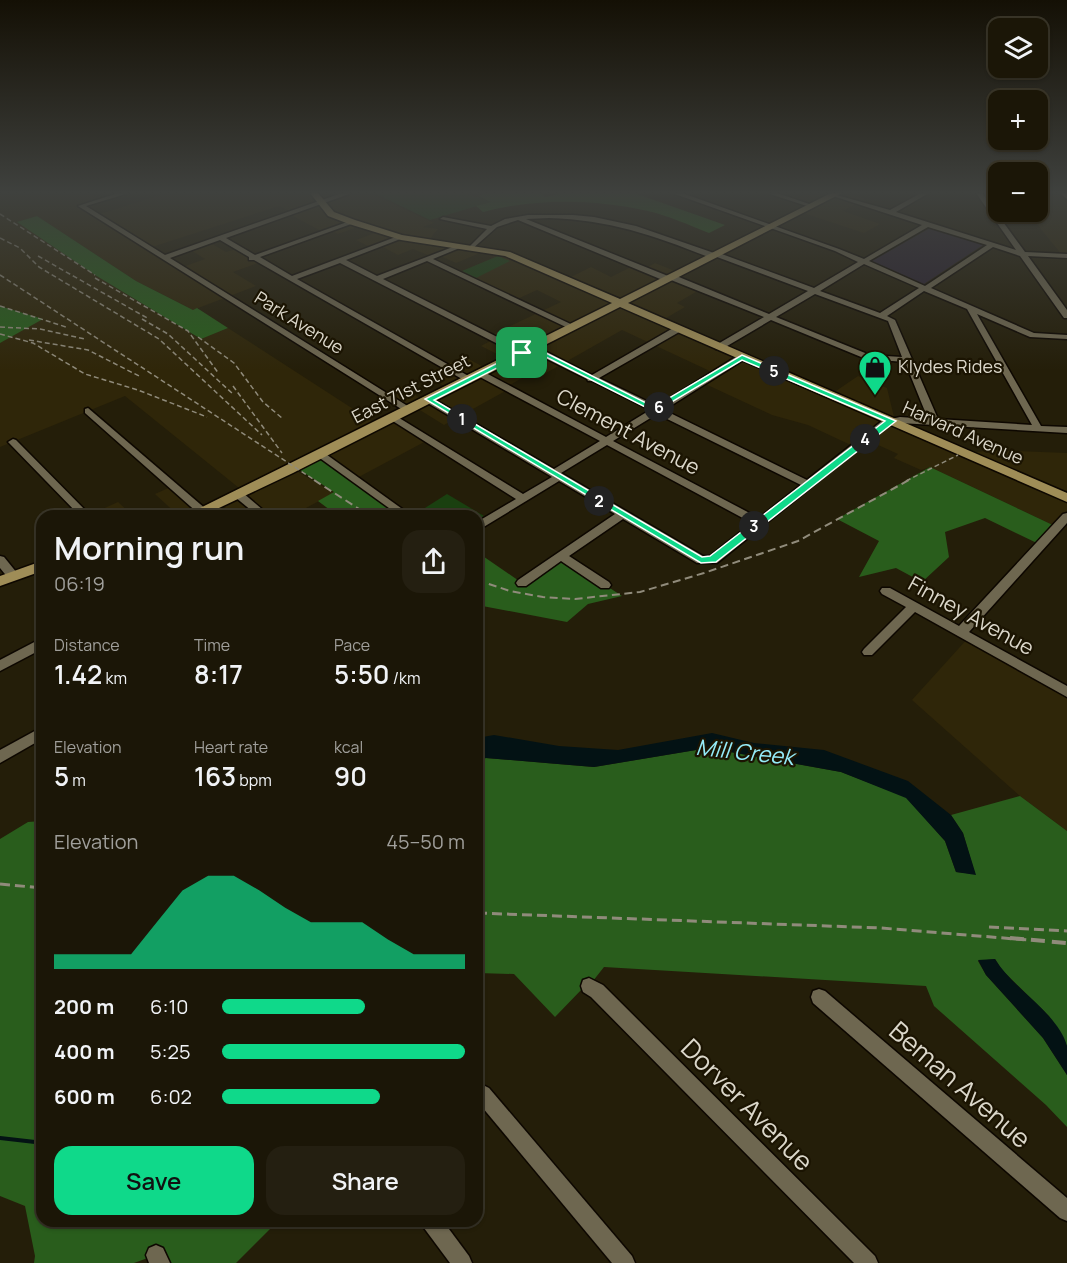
<!DOCTYPE html>
<meta charset="utf-8">
<style>
:root{--surface:#1b1607;--page:#241f11;--text:#f1f3f6;--muted:#a09f9b;--line:#393528;--accent:#0fd98a}
body{margin:0;font-family:Manrope,sans-serif;background:var(--page);color:var(--text);height:100vh;display:flex;flex-direction:column;font-size:22px;white-space:nowrap}
*{box-sizing:border-box;margin:0}
p{font-size:20px;color:var(--muted)}
.icon{flex:none;width:33px;height:33px;fill:none;stroke:currentColor;stroke-width:2;stroke-linecap:round;stroke-linejoin:round}
.map{position:relative;flex:1;overflow:hidden}
.panel{position:absolute;left:36px;top:510px;width:447px;height:717px;display:flex;flex-direction:column;background:var(--surface);border-radius:18px;box-shadow:0 2px 4px #0004,0 0 0 2px var(--line)}
.panel>*{flex:none}
.controls{position:absolute;left:988px;top:18px;display:grid;gap:12px}
.controls a{display:grid;place-items:center;width:60px;height:60px;border-radius:12px;background:var(--surface);box-shadow:0 2px 4px #0004,0 0 0 2px var(--line);font-size:30px}
.pin{position:absolute;display:grid;place-items:center;width:51px;height:51px;color:#fff;margin:-26px;border-radius:12px;box-shadow:0 3px 9px #0006}
.km{position:absolute;width:30px;height:30px;margin:-15px;border-radius:50%;background:#222;color:#fff;font-size:16px;line-height:30px;text-align:center}
.round{display:grid;place-items:center;flex:none;width:63px;height:63px;border-radius:18px;background:var(--page)}
.head{display:flex;align-items:center;justify-content:space-between;height:102px;padding:0 18px}
h1{font-size:33px;font-weight:600;line-height:45px}
.stats{display:grid;grid-template-columns:repeat(3,1fr);gap:9px;height:102px;padding:6px 18px}
.stats div{display:grid;align-content:center}
.stats b{font-size:26px;font-weight:600}
.stats small{font-size:16px;font-weight:400}
.stats p{font-size:16px}
.chart{height:168px;padding:12px 18px}
.chart p{display:flex;justify-content:space-between}
.chart svg{width:100%;height:108px;margin-top:6px;fill:var(--accent);opacity:.7}
.button{display:flex;gap:12px;margin-top:auto;padding:12px 18px}
.button a{flex:1;height:69px;border-radius:18px;background:var(--accent);color:#111;font-size:24px;font-weight:600;line-height:69px;text-align:center}
.button a+a{background:var(--page);color:var(--text)}
ul{padding:0 18px;list-style:none;font-size:20px}
li{display:grid;grid-template-columns:96px 72px 1fr;align-items:center;height:45px}
li i{height:15px;border-radius:8px;background:var(--accent)}
.map>svg:first-child{display:block}
.built{fill:#2f2609}
.education{fill:#2a2130}
.green{fill:#1a4010}
.forest{fill:#295d1c}
.water{fill:#031214}
.lines{fill:none;stroke-linecap:round;stroke-linejoin:round}
.stream{stroke:#031214;stroke-width:4}
.minor-casing{stroke:#0d0700;stroke-width:3}
.major-casing{stroke:#0d0700;stroke-width:3}
.minor{fill:#6e6750;fill-rule:evenodd}
.major{fill:#9f8d57;fill-rule:evenodd}
.rail-far3{stroke:#908b7b;stroke-width:1.5;stroke-dasharray:5 3;stroke-linecap:butt}
.rail-far2{stroke:#908b7b;stroke-width:2;stroke-dasharray:8 4.5;stroke-linecap:butt}
.rail-far1{stroke:#908b7b;stroke-width:3;stroke-dasharray:10 5;stroke-linecap:butt}
.rail{stroke:#908b7b;stroke-width:4;stroke-dasharray:14 7;stroke-linecap:butt}
.route{fill:#0fd98a;stroke:#fff;stroke-width:1.5;fill-rule:evenodd}
.labels{text-anchor:middle;stroke-width:4.5;stroke-linejoin:round;paint-order:stroke}
.far-street-label{font-size:18px;fill:#dbd7ca;stroke:#1b1402}
.far-poi-label{font-size:18px;fill:#dbd7ca;stroke:#1b1402;text-anchor:start}
.street-label{font-size:21px;fill:#dbd7ca;stroke:#1b1402}
.water-label{font-size:22px;font-style:italic;fill:#95ebf8;stroke:#1b1402}
.near-street-label{font-size:26px;fill:#dbd7ca;stroke:#1b1402}
</style>
<div class="map">
<svg width="1067" height="1263" viewBox="0 0 1067 1263">
<rect width="100%" height="100%" fill="#241e09"/>
<g class="built">
<path d="M 0,193 L 90,193 L 99,199 L 79,205 L 96,215 L 168,193 L 370,193 L 434,223 L 423,227 L 438,229 L 428,241 L 485,251 L 456,263 L 438,255 L 433,257 L 413,249 L 398,255 L 379,245 L 372,248 L 356,240 L 380,231 L 363,225 L 338,234 L 330,230 L 323,232 L 291,215 L 294,213 L 279,206 L 149,248 L 180,268 L 205,259 L 189,249 L 209,242 L 226,252 L 236,249 L 261,262 L 233,272 L 256,286 L 193,310 L 136,281 L 37,216 L 18,222 L 95,275 L 200,339 L 228,328 L 378,425 L 393,418 L 428,440 L 355,479 L 320,454 L 293,469 L 334,493 L 291,516 L 265,516 L 259,511 L 249,516 L 236,516 L 221,504 L 244,492 L 125,396 L 0,447 L 0,327 L 42,319 L 0,306 Z"/>
<path d="M 807,193 L 847,193 L 865,199 L 843,211 L 880,224 L 864,233 L 800,212 L 811,207 L 793,200 Z"/>
<path d="M 1038,193 L 1064,193 L 1067,197 L 1067,261 L 1027,212 L 1038,212 Z"/>
<path d="M 502,254 L 565,280 L 591,267 L 611,277 L 637,264 L 646,268 L 655,263 L 680,273 L 672,277 L 701,289 L 677,303 L 685,307 L 661,321 L 830,395 L 858,376 L 887,388 L 895,421 L 963,454 L 991,450 L 1067,453 L 1067,516 L 1057,527 L 930,467 L 921,470 L 894,458 L 898,454 L 865,439 L 855,447 L 808,425 L 772,415 L 701,382 L 714,373 L 622,330 L 539,377 L 531,373 L 506,387 L 509,389 L 444,425 L 415,407 L 409,410 L 383,394 L 400,386 L 425,401 L 449,389 L 424,374 L 465,357 L 489,370 L 507,359 L 481,346 L 494,339 L 489,336 L 561,302 L 537,290 L 515,300 L 458,273 Z"/>
<path d="M 173,486 L 203,512 L 179,516 L 155,494 Z"/>
<path d="M 118,502 L 133,516 L 87,516 Z"/>
<path d="M 969,637 L 1067,692 L 1067,831 L 1020,796 L 912,700 Z"/>
</g>
<path class="education" d="M 930,228 L 983,245 L 924,284 L 872,261 Z"/>
<g class="green">
<path d="M 374,193 L 461,193 L 494,201 L 430,220 Z"/>
<path d="M 498,256 L 510,261 L 476,278 L 462,271 Z"/>
<path d="M 447,494 L 484,516 L 477,520 L 477,516 L 422,516 L 417,513 Z"/>
</g>
<g class="forest">
<path d="M 485,193 L 541,193 L 545,197 L 564,193 L 634,193 L 725,225 L 709,233 C 689,225 669,216 648,211 C 595,199 535,198 483,212 L 476,206 L 491,202 L 478,196 Z"/>
<path d="M 37,216 L 136,281 L 193,310 L 197,308 L 228,328 L 201,339 L 95,275 L 17,222 Z"/>
<path d="M 0,306 L 43,319 L 0,343 Z"/>
<path d="M 320,454 L 407,516 L 338,516 L 318,501 L 334,492 L 295,467 Z"/>
<path d="M 930,467 L 1057,527 L 1041,545 L 985,518 L 945,532 L 949,557 L 922,582 L 896,568 L 859,577 L 879,541 L 837,519 Z"/>
<path d="M 477,552 L 522,583 L 561,556 L 622,596 L 588,604 L 567,622 L 477,605 Z"/>
<path d="M 708,748 L 841,772 L 906,797 L 945,841 L 956,872 L 975,874 L 963,833 L 951,815 L 1020,796 L 1067,831 L 1067,1046 L 1049,1016 L 1002,970 L 995,959 L 978,961 L 986,975 L 1043,1038 L 1067,1075 L 1067,1127 L 1046,1105 L 934,1006 L 926,986 L 604,967 L 589,986 L 583,988 L 555,1017 L 514,974 L 477,973 L 477,760 L 486,758 L 594,767 Z"/>
<path d="M 42,821 L 42,1221 L 278,1221 L 236,1263 L 160,1263 L 156,1255 L 134,1263 L 34,1263 L 35,1256 L 25,1206 L 0,1196 L 0,839 L 28,822 Z"/>
</g>
<g class="water">
<path d="M 712,733 L 754,743 L 824,750 L 908,781 L 951,815 L 963,833 L 976,875 L 956,872 L 945,841 L 906,798 L 841,772 L 708,748 L 594,767 L 486,758 L 477,760 L 477,738 L 494,735 L 559,746 L 618,750 Z"/>
<path d="M 995,959 C 1013,989 1058,1013 1067,1046 C 1067,1054 1067,1066 1067,1075 L 1043,1038 L 986,975 L 978,960 Z"/>
</g>
<g class="lines">
<path class="stream" d="M 0,1138 L 35,1142 L 42,1146"/>
<defs>
<g id="minor">
<path d="M 118,193 L 129,193 L 86,206 L 165,255 L 342,193 L 352,193 L 226,238 L 255,255 L 350,221 L 354,221 L 354,223 L 260,257 L 292,276 L 401,235 L 403,236 L 403,238 L 346,260 L 377,276 L 458,245 L 462,245 L 462,247 L 433,259 L 577,327 L 570,329 L 427,261 L 383,279 L 525,351 L 525,355 L 519,355 L 340,263 L 297,279 L 472,378 L 472,382 L 469,383 L 254,260 L 249,260 L 249,257 L 220,240 L 170,258 L 414,410 L 409,413 L 406,412 L 78,206 Z"/>
<path d="M 672,193 L 682,193 L 839,249 L 864,259 L 922,225 L 833,196 L 833,194 L 890,210 L 921,193 L 929,193 L 896,212 L 1016,250 L 976,193 L 982,193 L 1025,252 L 1067,254 L 1067,258 L 1028,256 L 1067,310 L 1067,318 L 1064,318 L 1020,256 L 993,247 L 931,288 L 1034,333 L 1067,335 L 1067,339 L 1030,337 L 977,314 L 1041,426 L 1067,427 L 1067,433 L 900,423 L 888,425 L 717,563 L 697,563 L 623,519 L 569,556 L 609,582 L 611,585 L 609,588 L 601,588 L 561,561 L 526,586 L 518,586 L 516,583 L 518,580 L 615,514 L 559,481 L 477,531 L 477,522 L 516,499 L 388,418 L 393,415 L 396,416 L 523,494 L 552,477 L 426,402 L 426,398 L 432,398 L 554,469 L 600,441 L 478,376 L 478,372 L 484,372 L 606,437 L 650,410 L 592,381 L 588,381 L 587,379 L 529,350 L 529,346 L 535,346 L 592,375 L 675,327 L 681,327 L 681,331 L 599,378 L 657,406 L 739,355 L 745,355 L 745,359 L 664,410 L 807,480 L 882,421 L 900,417 L 928,419 L 905,362 L 866,359 L 771,320 L 722,349 L 716,349 L 716,345 L 764,317 L 671,280 L 665,281 L 518,220 L 497,227 L 471,250 L 468,248 L 487,229 L 440,219 L 443,217 L 491,226 L 505,219 L 528,215 L 573,215 L 594,217 L 636,226 L 714,253 L 719,253 L 814,288 L 858,262 L 835,251 ZM 549,218 C 611,220 655,236 711,258 L 717,257 L 808,291 L 769,314 L 674,275 L 668,276 L 526,219 ZM 928,227 L 987,245 L 925,286 L 869,261 ZM 864,264 L 919,288 L 880,313 L 820,291 ZM 924,291 L 967,309 L 1032,425 L 938,419 L 895,320 L 887,316 ZM 815,294 L 888,321 L 902,357 L 870,355 L 776,317 ZM 657,414 L 801,485 L 759,518 L 613,441 ZM 607,445 L 752,523 L 710,556 L 703,556 L 561,473 Z"/>
<path d="M 767,193 L 777,193 L 815,206 L 810,207 Z"/>
<path d="M 88,408 L 207,510 L 208,512 L 207,514 L 199,514 L 85,413 L 85,409 Z"/>
<path d="M 13,439 L 16,440 L 91,516 L 80,516 L 10,444 L 8,442 Z"/>
<path d="M 320,451 L 323,452 L 412,516 L 400,516 L 317,456 L 317,452 Z"/>
<path d="M 239,492 L 243,493 L 270,516 L 258,516 L 235,497 L 235,493 Z"/>
<path d="M 1067,513 L 1067,523 L 969,632 L 1067,686 L 1067,697 L 915,612 L 872,655 L 864,655 L 862,652 L 864,649 L 906,607 L 882,594 L 880,591 L 882,588 L 890,588 L 959,626 L 1063,514 Z"/>
<path d="M 0,556 L 4,557 L 17,573 L 19,576 L 17,579 L 9,579 L 0,568 Z"/>
<path d="M 42,638 L 42,649 L 0,671 L 0,660 Z"/>
<path d="M 42,727 L 42,739 L 0,763 L 0,750 Z"/>
<path d="M 589,978 L 603,985 L 875,1256 L 878,1263 L 854,1263 L 591,997 L 583,992 L 581,986 L 583,980 Z"/>
<path d="M 819,989 L 825,991 L 1067,1198 L 1067,1221 L 1060,1218 L 813,1003 L 811,997 L 813,991 Z"/>
<path d="M 483,1085 L 489,1088 L 632,1256 L 635,1263 L 612,1263 L 477,1101 L 477,1087 Z"/>
<path d="M 421,1221 L 443,1221 L 469,1256 L 472,1263 L 450,1263 L 424,1228 Z"/>
<path d="M 156,1245 L 163,1248 L 170,1263 L 149,1263 L 146,1255 L 149,1248 Z"/>
</g>
<g id="major">
<path d="M 310,193 L 318,193 L 334,212 L 355,220 L 402,235 L 510,252 L 620,299 L 831,193 L 842,193 L 628,303 L 1067,493 L 1067,502 L 620,307 L 293,473 L 202,516 L 184,516 L 612,303 L 505,256 L 401,240 L 349,224 L 328,216 Z"/>
<path d="M 1060,193 L 1067,193 L 1067,199 Z"/>
<path d="M 42,561 L 42,571 L 0,586 L 0,576 Z"/>
</g>
</defs>
<use href="#minor" class="minor-casing"/>
<use href="#major" class="major-casing"/>
<use href="#minor" class="minor"/>
<use href="#major" class="major"/>
<g class="rail-far3">
<path d="M 0,214 L 95,275"/>
<path d="M 0,238 L 20,248 L 39,267 L 159,339 L 262,435"/>
<path d="M 38,256 L 149,319"/>
<path d="M 0,275 L 316,481"/>
<path d="M 95,278 L 188,331 L 219,374"/>
<path d="M 0,306 L 66,327"/>
<path d="M 142,319 L 168,334 L 234,395"/>
<path d="M 0,327 L 40,329 L 85,339"/>
<path d="M 0,334 L 33,343 L 85,374 L 138,390 L 207,417"/>
<path d="M 198,337 L 234,363 L 263,402 L 282,418"/>
<path d="M 29,340 L 88,350 L 141,377"/>
<path d="M 233,386 L 282,453"/>
<path d="M 906,481 L 958,455"/>
</g>
<g class="rail-far2">
<path d="M 314,480 L 370,516"/>
<path d="M 477,580 L 510,591 L 543,597 L 575,599 L 640,592 L 704,573 L 798,541 L 909,480"/>
</g>
<g class="rail-far1">
<path d="M 0,884 L 42,888"/>
<path d="M 477,913 L 881,928 L 1028,940"/>
<path d="M 989,927 L 1067,931"/>
</g>
<path class="rail" d="M 1010,938 L 1067,943"/>
</g>
<linearGradient id="sky" x2="0" y2="1"><stop stop-color="#141005"/><stop offset="0.52" stop-color="#3f413e"/><stop offset="1" stop-color="#3f413e" stop-opacity="0"/></linearGradient>
<rect width="1067" height="370" fill="url(#sky)"/>
<path class="route" d="M 532,346 L 654,407 L 742,355 L 896,421 L 716,562 L 701,563 L 425,399 ZM 532,350 L 655,412 L 742,360 L 885,421 L 710,556 L 702,557 L 434,400 Z"/>
<defs>
<symbol id="shop-pin" viewBox="-11 -11 22 30"><path d="M0 17L-7.5 6A9.5 9.5 0 1 1 7.5 6Z" fill="#0fd98a" stroke="#1b1402"/><path d="M-5-2.5h2.3a2.7 3.5 0 0 1 5.4 0H5L5.5 6h-11ZM-1.5-2.5h3a1.5 2.3 0 0 0-3 0Z" fill="#111"/></symbol>
</defs>
<g fill-rule="evenodd">
<use href="#shop-pin" x="856" y="348" width="38" height="52"/>
</g>
<g class="labels">
<g class="far-street-label">
<text transform="translate(299 323) rotate(32)" y="6">Park Avenue</text>
<text transform="translate(411 389) rotate(-27)" y="6">East 71st Street</text>
<text transform="translate(963 433) rotate(24)" y="6">Harvard Avenue</text>
</g>
<g class="far-poi-label">
<text x="898" y="373">Klydes Rides</text>
</g>
<g class="street-label">
<text transform="translate(628 432) rotate(28)" y="7">Clement Avenue</text>
<text transform="translate(971 616) rotate(29)" y="7">Finney Avenue</text>
</g>
<g class="water-label">
<text transform="translate(745 752) rotate(6)" y="8">Mill Creek</text>
</g>
<g class="near-street-label">
<text transform="translate(960 1085) rotate(41)" y="9">Beman Avenue</text>
<text transform="translate(747 1105) rotate(45)" y="9">Dorver Avenue</text>
</g>
</g>
</svg>
<div class="controls">
<a><svg class="icon" aria-label="layers" viewBox="0 0 24 24"><path d="M12 4l9 5-9 5-9-5zM3 14l9 5 9-5"/></svg></a>
<a>+</a>
<a>−</a>
</div>
<div class="pin" style="left:522px;top:353px;background:#1e9e55"><svg class="icon" aria-label="arrive" viewBox="0 0 24 24"><path d="M6 21V4h12l-3 4 3 4H6"/></svg></div>
<b class="km" style="left:462px;top:419px">1</b>
<b class="km" style="left:599px;top:501px">2</b>
<b class="km" style="left:754px;top:526px">3</b>
<b class="km" style="left:865px;top:439px">4</b>
<b class="km" style="left:774px;top:371px">5</b>
<b class="km" style="left:659px;top:407px">6</b>
<section class="panel">
<div class="head"><div><h1>Morning run</h1><p>06:19</p></div><a class="round"><svg class="icon" aria-label="share" viewBox="0 0 24 24"><path d="M12 15V3M7 8l5-5 5 5M5 13v7h14v-7"/></svg></a></div>
<div class="stats">
<div><p>Distance</p><b>1.42<small> km</small></b></div>
<div><p>Time</p><b>8:17</b></div>
<div><p>Pace</p><b>5:50<small> /km</small></b></div>
</div>
<div class="stats">
<div><p>Elevation</p><b>5<small> m</small></b></div>
<div><p>Heart rate</p><b>163<small> bpm</small></b></div>
<div><p>kcal</p><b>90</b></div>
</div>
<div class="chart"><p><span>Elevation</span>45–50 m</p>
<svg viewBox="0 0 160 44" preserveAspectRatio="none"><path d="M0 44V38L10 38L20 38L30 38L40 25L50 12L60 6L70 6L80 12L90 19L100 25L110 25L120 25L130 32L140 38L150 38L160 38V44z"/></svg>
</div>
<ul>
<li><b>200 m</b>6:10<i style="width:59%"></i></li>
<li><b>400 m</b>5:25<i style="width:100%"></i></li>
<li><b>600 m</b>6:02<i style="width:65%"></i></li>
</ul>
<div class="button"><a>Save</a><a>Share</a></div>
</section>
</div>
